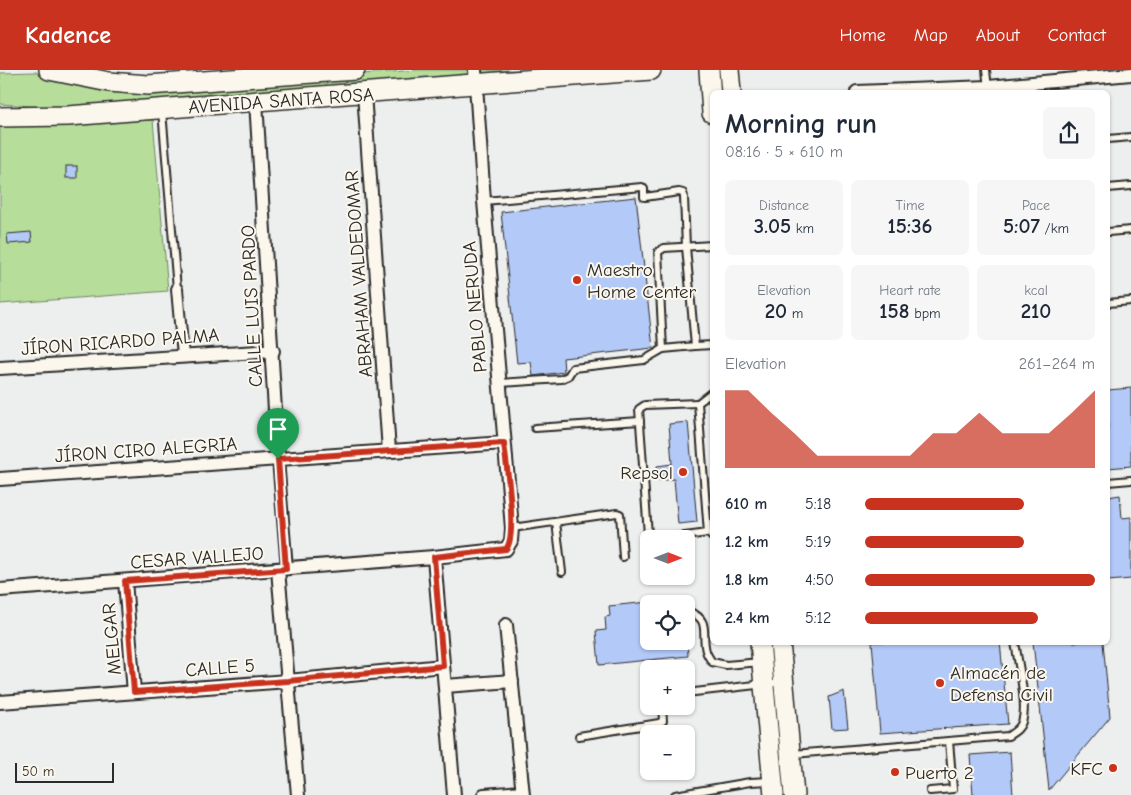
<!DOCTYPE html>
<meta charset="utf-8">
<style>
:root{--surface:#fff;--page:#f6f6f7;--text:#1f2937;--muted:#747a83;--accent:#c8321e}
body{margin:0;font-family:"Comic Neue",sans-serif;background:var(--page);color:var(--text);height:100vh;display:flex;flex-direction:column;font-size:19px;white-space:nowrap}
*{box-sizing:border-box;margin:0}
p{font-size:16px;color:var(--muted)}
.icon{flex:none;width:28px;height:28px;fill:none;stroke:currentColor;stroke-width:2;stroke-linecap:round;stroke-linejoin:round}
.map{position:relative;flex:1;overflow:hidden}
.panel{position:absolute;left:710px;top:20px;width:400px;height:555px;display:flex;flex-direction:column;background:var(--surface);border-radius:8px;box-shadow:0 1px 4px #0004}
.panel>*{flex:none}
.needle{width:32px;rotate:90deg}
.buttons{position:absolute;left:640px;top:460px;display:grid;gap:10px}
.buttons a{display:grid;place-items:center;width:55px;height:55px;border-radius:8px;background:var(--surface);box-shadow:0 1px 4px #0004;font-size:25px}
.scale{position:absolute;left:15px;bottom:12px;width:99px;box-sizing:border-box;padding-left:5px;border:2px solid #2b2b2b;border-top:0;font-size:14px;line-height:18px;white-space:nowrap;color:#2b2b2b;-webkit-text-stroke:4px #fbf7ec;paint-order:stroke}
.pin{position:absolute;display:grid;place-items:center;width:42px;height:42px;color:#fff;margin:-51px -21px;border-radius:50% 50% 50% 0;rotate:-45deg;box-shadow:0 0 5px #0007}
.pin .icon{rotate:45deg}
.round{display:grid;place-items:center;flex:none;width:52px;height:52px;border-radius:8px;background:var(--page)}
.overview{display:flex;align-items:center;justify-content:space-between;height:85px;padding:0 15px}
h1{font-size:28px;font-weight:700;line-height:38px}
.figures{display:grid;grid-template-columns:repeat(3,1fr);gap:8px;height:85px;padding:5px 15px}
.figures div{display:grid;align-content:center;border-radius:8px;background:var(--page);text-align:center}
.figures b{font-size:21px;font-weight:700}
.figures small{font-size:14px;font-weight:400}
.figures p{font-size:14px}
.chart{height:140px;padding:10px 15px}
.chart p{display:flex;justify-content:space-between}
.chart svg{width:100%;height:90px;margin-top:5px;fill:var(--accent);opacity:.7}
ul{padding:0 15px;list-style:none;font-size:16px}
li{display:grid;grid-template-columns:80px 60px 1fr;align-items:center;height:38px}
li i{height:12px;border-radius:6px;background:var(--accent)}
header{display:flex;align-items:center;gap:30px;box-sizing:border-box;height:70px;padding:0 25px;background:var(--accent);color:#fff}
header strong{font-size:24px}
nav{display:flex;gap:28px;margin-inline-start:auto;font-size:18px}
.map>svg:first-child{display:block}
.green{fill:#b6de9a;stroke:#708462}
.building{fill:#b3c9f8;stroke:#2b2b2b}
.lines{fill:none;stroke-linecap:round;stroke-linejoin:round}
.service-casing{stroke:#2b2b2b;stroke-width:10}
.pedestrian-casing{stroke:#2b2b2b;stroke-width:14}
.minor-casing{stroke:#2b2b2b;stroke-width:16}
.secondary-casing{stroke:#2b2b2b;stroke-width:22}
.service{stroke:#fbf7ec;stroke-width:6}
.pedestrian{stroke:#fbf7ec;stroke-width:10}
.minor{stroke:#fbf7ec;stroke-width:12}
.secondary{stroke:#fbf7ec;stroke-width:19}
.route-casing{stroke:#fff;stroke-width:10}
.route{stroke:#c8321e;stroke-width:6}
.poi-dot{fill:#c8321e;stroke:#fbf7ec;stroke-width:2}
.labels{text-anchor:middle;stroke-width:4;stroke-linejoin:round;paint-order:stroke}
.street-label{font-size:19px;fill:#2b2b2b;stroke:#fbf7ec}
.poi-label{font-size:19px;fill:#2b2b2b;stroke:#fbf7ec;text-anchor:start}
</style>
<header>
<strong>Kadence</strong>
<nav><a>Home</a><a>Map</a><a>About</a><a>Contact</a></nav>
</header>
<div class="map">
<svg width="1131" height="725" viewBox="0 0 1131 725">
<rect width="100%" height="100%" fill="#edeeee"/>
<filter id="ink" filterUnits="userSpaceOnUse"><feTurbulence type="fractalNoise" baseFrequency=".02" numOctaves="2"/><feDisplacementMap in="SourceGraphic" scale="10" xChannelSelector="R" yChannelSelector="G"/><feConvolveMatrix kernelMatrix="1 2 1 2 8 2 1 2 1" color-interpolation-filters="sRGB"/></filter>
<g filter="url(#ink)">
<g class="green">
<path d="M 418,0 L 617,0 L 111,35 L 47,37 L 0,34 L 0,3 L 35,2 L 110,22 Z"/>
<path d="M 153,50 L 168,221 L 0,234 L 0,56 Z"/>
</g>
<g class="building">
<rect x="66" y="96" width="11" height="12"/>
<path d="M 636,127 L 653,278 L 563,288 L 564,302 L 533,306 L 531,292 L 517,293 L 501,142 Z"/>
<path d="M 31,162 L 32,172 L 8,174 L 7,164 Z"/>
<path d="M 1131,318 L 1131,396 L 1108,398 L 1108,320 Z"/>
<path d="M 688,352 L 697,452 L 678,454 L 674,409 L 658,411 L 657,396 L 672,394 L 669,354 Z"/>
<path d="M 1120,425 L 1122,448 L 1131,447 L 1131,509 L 1108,511 L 1108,427 Z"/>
<path d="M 649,532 L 649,571 L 687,571 L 688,586 L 599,595 L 596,561 L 606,560 L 605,547 L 610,546 L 609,536 Z"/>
<path d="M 872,572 L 1000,572 L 1008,654 L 880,663 Z"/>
<path d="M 1033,572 L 1103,572 L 1110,647 L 1049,720 Z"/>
<path d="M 844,621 L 848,658 L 832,659 L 829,627 Z"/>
<path d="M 1010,682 L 1013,725 L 973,725 L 970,685 Z"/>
</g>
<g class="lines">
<defs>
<g id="service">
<path d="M 986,0 L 988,19"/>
<path d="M 162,41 L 177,219"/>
<path d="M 1108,69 L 1131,67"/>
<path d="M 1108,118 L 1131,116"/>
<path d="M 484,131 L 642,117 L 644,119 L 644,127 L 645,127 L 679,122 L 683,123 L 684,127 L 686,177 L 695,276 L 663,279 L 644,290 L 573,298 L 568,306 L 561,309 L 500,313"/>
<path d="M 1108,162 L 1131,160"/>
<path d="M 1108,233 L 1131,231"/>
<path d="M 695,276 L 712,275"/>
<path d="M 663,279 L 658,182 L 664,178 L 712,175"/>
<path d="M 712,322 L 698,333 L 708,463 L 712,467"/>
<path d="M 535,358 L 640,351"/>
<path d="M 1108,412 L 1131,410"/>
<path d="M 556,452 L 562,502"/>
<path d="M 512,458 L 617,443 L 620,444 L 623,487"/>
<path d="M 652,469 L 648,465 L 639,339 L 645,335 L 698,333"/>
<path d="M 662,469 L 708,463"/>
<path d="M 690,542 C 711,550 701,564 706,581 C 707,585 710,589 712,592 L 726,595 L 761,592"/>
<path d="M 686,623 L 782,612"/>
<path d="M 579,666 L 659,653 L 663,651 L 662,636"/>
<path d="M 793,684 L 1008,666 C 1014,662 1020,659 1022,652 C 1028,635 1018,592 1015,572"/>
<path d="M 930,721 L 953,719 L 949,671"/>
<path d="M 675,725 L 750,712 L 771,711"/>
</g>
<g id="pedestrian">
<path d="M 177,219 L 183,286"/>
<path d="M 278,389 L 287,499"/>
</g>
<g id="minor">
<path d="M 857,22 L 988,17 L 1131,4"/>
<path d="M 364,23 L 389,381"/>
<path d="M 256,31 L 278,389"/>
<path d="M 0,298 L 273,281"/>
<path d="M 0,409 L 504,373"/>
<path d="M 434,487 L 454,725"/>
<path d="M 278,500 L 298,725"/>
<path d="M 125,511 L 134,622"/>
<path d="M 0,520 L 434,487 L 506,479 L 511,471 L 512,458 L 484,131 L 475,0"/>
<path d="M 506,555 L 523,725"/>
<path d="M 445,616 L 512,611"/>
<path d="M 0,632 L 288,611 L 443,596"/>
<path d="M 484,725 L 522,722"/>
</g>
<g id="secondary">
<path d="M 49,0 L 109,12 L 148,15 L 355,0"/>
<path d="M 709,0 L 712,43"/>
<path d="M 729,0 L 731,22"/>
<path d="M 0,47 L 68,46 L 651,0"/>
<path d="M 760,572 L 774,725"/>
<path d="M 780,572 L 794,725"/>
</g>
</defs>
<use href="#service" class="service-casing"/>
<use href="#pedestrian" class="pedestrian-casing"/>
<use href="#minor" class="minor-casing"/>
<use href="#secondary" class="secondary-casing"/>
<use href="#service" class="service"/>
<use href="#pedestrian" class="pedestrian"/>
<use href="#minor" class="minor"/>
<use href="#secondary" class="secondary"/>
</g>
</g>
<g class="lines" filter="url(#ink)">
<defs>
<path id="route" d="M 504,373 C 506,394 518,466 506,479 L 434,487 L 443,596 L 288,611 L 134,622 L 125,511 L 286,499 L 278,389 Z"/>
</defs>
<use href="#route" class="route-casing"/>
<use href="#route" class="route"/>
</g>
<g class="poi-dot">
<circle cx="577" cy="210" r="5"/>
<circle cx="683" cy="402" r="5"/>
<circle cx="940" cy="613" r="5"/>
<circle cx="1113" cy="698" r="5"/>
<circle cx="895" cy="702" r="5"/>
</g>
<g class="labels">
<g class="street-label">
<text transform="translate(281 30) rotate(-4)" y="7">AVENIDA SANTA ROSA</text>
<text transform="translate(358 204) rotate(-94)" y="7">ABRAHAM VALDEDOMAR</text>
<text transform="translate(251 236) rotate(-93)" y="7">CALLE LUIS PARDO</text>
<text transform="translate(474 237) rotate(-95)" y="7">PABLO NERUDA</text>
<text transform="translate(120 271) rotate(-4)" y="7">JÍRON RICARDO PALMA</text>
<text transform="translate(146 379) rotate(-4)" y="7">JÍRON CIRO ALEGRIA</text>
<text transform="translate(197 487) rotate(-4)" y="7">CESAR VALLEJO</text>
<text transform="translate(111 569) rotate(-95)" y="7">MELGAR</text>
<text transform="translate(220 597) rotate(-4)" y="7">CALLE 5</text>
</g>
<g class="poi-label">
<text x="587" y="206">Maestro<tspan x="587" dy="22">Home Center</tspan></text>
<text x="673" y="409" text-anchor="end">Repsol</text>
<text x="950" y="609">Almacén de<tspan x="950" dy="22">Defensa Civil</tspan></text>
<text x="1103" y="705" text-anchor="end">KFC</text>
<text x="905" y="709">Puerto 2</text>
</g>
</g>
</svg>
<div class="buttons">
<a><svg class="needle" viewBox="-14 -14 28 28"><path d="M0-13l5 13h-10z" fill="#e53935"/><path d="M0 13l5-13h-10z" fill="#747a83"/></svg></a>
<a><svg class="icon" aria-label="locate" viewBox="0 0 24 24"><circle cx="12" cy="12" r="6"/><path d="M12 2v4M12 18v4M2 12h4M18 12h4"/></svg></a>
<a>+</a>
<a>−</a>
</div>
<div class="scale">50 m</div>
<div class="pin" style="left:278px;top:389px;background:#1e9e55"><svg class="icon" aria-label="arrive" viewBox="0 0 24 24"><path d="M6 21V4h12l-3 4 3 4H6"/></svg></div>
<section class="panel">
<div class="overview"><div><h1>Morning run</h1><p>08:16 · 5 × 610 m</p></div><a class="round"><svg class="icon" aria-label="share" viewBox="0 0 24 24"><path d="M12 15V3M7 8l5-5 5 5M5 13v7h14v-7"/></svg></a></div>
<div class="figures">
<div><p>Distance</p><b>3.05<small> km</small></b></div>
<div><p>Time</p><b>15:36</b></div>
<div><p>Pace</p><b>5:07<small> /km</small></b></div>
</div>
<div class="figures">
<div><p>Elevation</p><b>20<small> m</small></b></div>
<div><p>Heart rate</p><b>158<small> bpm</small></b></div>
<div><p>kcal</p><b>210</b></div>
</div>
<div class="chart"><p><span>Elevation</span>261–264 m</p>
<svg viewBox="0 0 160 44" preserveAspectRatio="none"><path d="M0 44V6L10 6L20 17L30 27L40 38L50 38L60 38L70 38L80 38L90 27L100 27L110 17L120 27L130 27L140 27L150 17L160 6V44z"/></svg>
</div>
<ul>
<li><b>610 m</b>5:18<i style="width:69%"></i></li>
<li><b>1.2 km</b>5:19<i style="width:69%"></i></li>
<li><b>1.8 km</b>4:50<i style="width:100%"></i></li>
<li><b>2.4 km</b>5:12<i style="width:75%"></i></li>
</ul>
</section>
</div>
